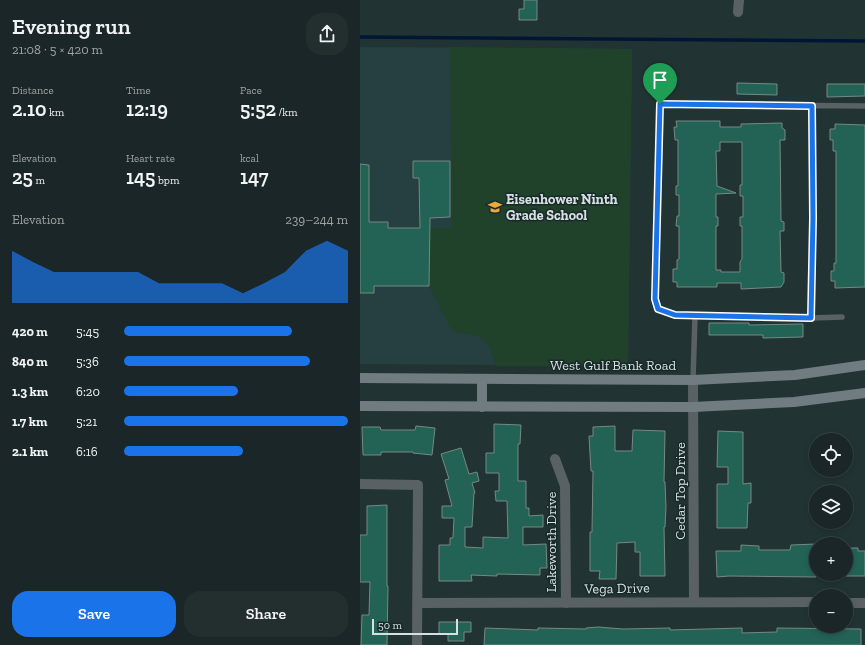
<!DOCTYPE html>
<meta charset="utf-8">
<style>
:root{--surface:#1a2627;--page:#232e2f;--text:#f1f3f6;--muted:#9fa5a7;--line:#384344;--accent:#1a73e8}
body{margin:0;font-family:"Zilla Slab",serif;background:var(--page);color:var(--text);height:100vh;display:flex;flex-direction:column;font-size:15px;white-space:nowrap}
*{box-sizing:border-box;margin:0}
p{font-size:13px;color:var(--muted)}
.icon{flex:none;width:22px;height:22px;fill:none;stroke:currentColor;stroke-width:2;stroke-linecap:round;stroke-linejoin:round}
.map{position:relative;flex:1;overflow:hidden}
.sheet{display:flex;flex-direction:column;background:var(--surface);width:360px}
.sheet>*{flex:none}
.fabs{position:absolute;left:449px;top:433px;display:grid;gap:8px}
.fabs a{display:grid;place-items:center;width:44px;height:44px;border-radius:50%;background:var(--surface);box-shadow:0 2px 6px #0003,0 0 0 1px var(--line);font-size:20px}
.scale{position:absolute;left:12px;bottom:10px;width:86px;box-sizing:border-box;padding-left:4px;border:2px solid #d6e0e1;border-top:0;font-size:11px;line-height:14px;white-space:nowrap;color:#d6e0e1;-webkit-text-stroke:3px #18292a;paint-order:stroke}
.pin{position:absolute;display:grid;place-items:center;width:34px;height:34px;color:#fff;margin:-41px -17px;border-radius:50% 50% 50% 0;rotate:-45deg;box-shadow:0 0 4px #0007}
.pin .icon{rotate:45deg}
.round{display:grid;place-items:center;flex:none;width:42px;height:42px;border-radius:16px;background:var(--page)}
.summary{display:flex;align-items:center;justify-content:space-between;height:68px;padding:0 12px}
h1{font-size:22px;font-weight:600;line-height:30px}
.stats{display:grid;grid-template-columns:repeat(3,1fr);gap:6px;height:68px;padding:4px 12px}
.stats div{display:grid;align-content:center}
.stats b{font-size:20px;font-weight:600}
.stats small{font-size:11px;font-weight:400}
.stats p{font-size:11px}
.chart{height:112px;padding:8px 12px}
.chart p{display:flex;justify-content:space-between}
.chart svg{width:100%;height:72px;margin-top:4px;fill:var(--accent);opacity:.7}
.button{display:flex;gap:8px;margin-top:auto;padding:8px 12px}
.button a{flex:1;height:46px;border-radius:16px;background:var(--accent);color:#fff;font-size:16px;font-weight:600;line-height:46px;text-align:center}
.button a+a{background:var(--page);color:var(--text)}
ul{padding:0 12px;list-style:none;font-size:13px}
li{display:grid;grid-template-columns:64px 48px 1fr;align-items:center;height:30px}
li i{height:10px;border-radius:5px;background:var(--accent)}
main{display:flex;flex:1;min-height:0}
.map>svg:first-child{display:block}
.built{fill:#263f41}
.green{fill:#21422a}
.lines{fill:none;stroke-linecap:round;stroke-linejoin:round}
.stream{stroke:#001635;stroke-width:3.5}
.building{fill:#226355;stroke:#768983;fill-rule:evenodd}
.service{stroke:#5a6164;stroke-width:5.5}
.minor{stroke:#5a6164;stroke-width:10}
.secondary{stroke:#717c81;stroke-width:10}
.route-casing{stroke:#fff;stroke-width:8}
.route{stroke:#1a73e8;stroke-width:5}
.labels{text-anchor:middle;stroke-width:3;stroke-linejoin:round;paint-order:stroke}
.poi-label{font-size:14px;font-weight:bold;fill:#d6e0e1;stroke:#18292a;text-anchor:start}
.street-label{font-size:14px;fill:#d6e0e1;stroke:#18292a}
</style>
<main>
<section class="sheet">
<div class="summary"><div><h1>Evening run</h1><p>21:08 · 5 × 420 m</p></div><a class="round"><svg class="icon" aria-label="share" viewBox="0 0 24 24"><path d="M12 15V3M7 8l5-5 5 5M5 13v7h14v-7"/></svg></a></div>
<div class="stats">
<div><p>Distance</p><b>2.10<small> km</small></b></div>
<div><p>Time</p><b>12:19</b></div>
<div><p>Pace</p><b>5:52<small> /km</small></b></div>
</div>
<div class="stats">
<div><p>Elevation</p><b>25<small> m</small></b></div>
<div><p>Heart rate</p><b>145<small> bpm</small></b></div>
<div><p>kcal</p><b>147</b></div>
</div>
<div class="chart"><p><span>Elevation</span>239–244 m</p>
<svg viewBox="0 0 160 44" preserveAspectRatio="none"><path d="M0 44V12L10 19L20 25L30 25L40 25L50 25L60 25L70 32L80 32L90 32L100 32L110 38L120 32L130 25L140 12L150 6L160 12V44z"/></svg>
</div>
<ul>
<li><b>420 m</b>5:45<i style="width:75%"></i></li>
<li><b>840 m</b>5:36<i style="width:83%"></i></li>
<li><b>1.3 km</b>6:20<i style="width:51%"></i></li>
<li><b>1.7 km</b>5:21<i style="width:100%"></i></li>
<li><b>2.1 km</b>6:16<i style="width:53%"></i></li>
</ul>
<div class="button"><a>Save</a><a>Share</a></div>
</section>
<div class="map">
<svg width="505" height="645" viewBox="0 0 505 645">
<rect width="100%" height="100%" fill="#223334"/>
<path class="built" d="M 0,47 L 272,49 L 268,366 L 0,364 Z"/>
<path class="green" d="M 90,47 L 272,49 L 268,366 L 136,366 C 127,334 122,337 92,331 L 69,286 L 70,228 L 92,228 Z"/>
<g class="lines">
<path class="stream" d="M 0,37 L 505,41"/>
</g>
<g class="building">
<path d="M 164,0 L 177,0 L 177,20 L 159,20 L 159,9 L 164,9 Z"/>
<path d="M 377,83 L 417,84 L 417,95 L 377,94 Z"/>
<path d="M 467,84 L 505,84 L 505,96 L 467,97 Z"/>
<path d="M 316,121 L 360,121 L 360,127 L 381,127 L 381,124 L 422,123 L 422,128 L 425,130 L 425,140 L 420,140 L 421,221 L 424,222 L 424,231 L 420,231 L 421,272 L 424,273 L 424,282 L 421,287 L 381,289 L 381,283 L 357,283 L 357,287 L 317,287 L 317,282 L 313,282 L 313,269 L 317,269 L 317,260 L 319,259 L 319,226 L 316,226 L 317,216 L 319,216 L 319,195 L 316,195 L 316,186 L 318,186 L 318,140 L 315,140 L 314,127 L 317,127 ZM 360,142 L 382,142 L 382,185 L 380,185 L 380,196 L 383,196 L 383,217 L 380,217 L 380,226 L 382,226 L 382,259 L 380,262 L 380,272 L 361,272 L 361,270 L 356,270 L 356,226 L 358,226 L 358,217 L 356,217 L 356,194 L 376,193 L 357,186 L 356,151 L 360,151 Z"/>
<path d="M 475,124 L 505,125 L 505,287 L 475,288 L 475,281 L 471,281 L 471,271 L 474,271 L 474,263 L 476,263 L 476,151 L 473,151 L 473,140 L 470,140 L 470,129 L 475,129 Z"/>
<path d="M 53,161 L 90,161 L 90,217 L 70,218 L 69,286 L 14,286 L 14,293 L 0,293 L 0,164 L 9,165 L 9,222 L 28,222 L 28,228 L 60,228 L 59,178 L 53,178 Z"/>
<path d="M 349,323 L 389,323 L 389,325 L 443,324 L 443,337 L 403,338 L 403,335 L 349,335 Z"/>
<path d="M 134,424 L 161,425 L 160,444 L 158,444 L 158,481 L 166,481 L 166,508 L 169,508 L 169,516 L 183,515 L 183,527 L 163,527 L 163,545 L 186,544 L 187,568 L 180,568 L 180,575 L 137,574 L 137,576 L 111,575 L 112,581 L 79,581 L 79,545 L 90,545 L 90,538 L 93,538 L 94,518 L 82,518 L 82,506 L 92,506 L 85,480 L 89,479 L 81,454 L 101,448 L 109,474 L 117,472 L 119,481 L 112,483 L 115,493 L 114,493 L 112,527 L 105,527 L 105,547 L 123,548 L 123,537 L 148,538 L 147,501 L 136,501 L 135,491 L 139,491 L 139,473 L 126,473 L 126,453 L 134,453 Z"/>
<path d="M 56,426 L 75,428 L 72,455 L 53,453 L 53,452 L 21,452 L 21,455 L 3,455 L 2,427 L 20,427 L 21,430 L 55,430 Z"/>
<path d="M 255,426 L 255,451 L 272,451 L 273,430 L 305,431 L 304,482 L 305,482 L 306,507 L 305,527 L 304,527 L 305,576 L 280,576 L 280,552 L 275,552 L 275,542 L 257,543 L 256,579 L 239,579 L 240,571 L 230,571 L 230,532 L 232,532 L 233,471 L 231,471 L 229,436 L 233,436 L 233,427 Z"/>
<path d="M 358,431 L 383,432 L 383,484 L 391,483 L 391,503 L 388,503 L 387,528 L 357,528 L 357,484 L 368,484 L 368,467 L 357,467 Z"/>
<path d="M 27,505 L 27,586 L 28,586 L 27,645 L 1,645 L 2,615 L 9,615 L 10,582 L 0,582 L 0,535 L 7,535 L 7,506 Z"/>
<path d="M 456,544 L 456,577 L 369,576 L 357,577 L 356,551 L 381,551 L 381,545 L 399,546 L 399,550 L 430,550 L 431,545 Z"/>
<path d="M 486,548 L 498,548 L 498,551 L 505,551 L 505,576 L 486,576 Z"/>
<path d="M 79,622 L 111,622 L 111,632 L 104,632 L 104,641 L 88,641 L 88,634 L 79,634 Z"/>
<path d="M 238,627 L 263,629 L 310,628 L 310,630 L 382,628 L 382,633 L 417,632 L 417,628 L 501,629 L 501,645 L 124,645 L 125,628 L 178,630 L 178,628 L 226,629 L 226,628 Z"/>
</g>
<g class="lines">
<g class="service">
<path d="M 452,106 L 453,218 L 451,318 L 315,315 L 298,309 L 295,299 L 300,104 L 505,106"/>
<path d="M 451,318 L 482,317"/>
<path d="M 333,380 L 335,316"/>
</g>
<g class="minor">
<path d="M 378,12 L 379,0"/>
<path d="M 333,380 L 334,602"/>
<path d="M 195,459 L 205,486 L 206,603"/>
<path d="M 0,484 L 58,485 L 57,645"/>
<path d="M 58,603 L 456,602"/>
<path d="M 486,603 L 505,603"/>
</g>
<g class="secondary">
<path d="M 0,378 L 333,380 L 435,375 L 505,365"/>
<path d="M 122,379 L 122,407"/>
<path d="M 0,406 L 333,407 L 434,402 L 505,393"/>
</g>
</g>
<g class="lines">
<defs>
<path id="route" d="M 300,104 L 452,106 L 453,218 L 451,318 L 315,315 L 298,309 L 295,299 Z"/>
</defs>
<use href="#route" class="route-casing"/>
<use href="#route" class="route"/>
</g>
<defs>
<symbol id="school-bare" viewBox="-9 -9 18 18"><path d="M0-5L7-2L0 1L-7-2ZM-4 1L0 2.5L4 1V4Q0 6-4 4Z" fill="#eda83b" stroke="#18292a" stroke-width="2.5" paint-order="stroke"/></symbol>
</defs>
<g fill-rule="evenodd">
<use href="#school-bare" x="125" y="197" width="20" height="20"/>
</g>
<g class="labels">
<g class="poi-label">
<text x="146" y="204">Eisenhower Ninth<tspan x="146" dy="16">Grade School</tspan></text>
</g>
<g class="street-label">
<text x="253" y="370">West Gulf Bank Road</text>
<text transform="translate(320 491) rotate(-90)" y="5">Cedar Top Drive</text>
<text transform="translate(191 542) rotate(-90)" y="5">Lakeworth Drive</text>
<text transform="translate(257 588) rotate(-1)" y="5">Vega Drive</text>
</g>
</g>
</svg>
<div class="fabs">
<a><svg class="icon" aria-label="locate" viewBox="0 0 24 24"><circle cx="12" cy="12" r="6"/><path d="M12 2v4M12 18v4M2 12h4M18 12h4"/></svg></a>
<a><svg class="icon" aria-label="layers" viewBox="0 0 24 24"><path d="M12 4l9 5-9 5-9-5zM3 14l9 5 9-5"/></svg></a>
<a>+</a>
<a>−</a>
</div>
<div class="scale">50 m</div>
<div class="pin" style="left:300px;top:104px;background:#1e9e55"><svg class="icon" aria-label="arrive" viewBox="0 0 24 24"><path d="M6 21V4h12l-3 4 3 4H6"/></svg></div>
</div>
</main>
